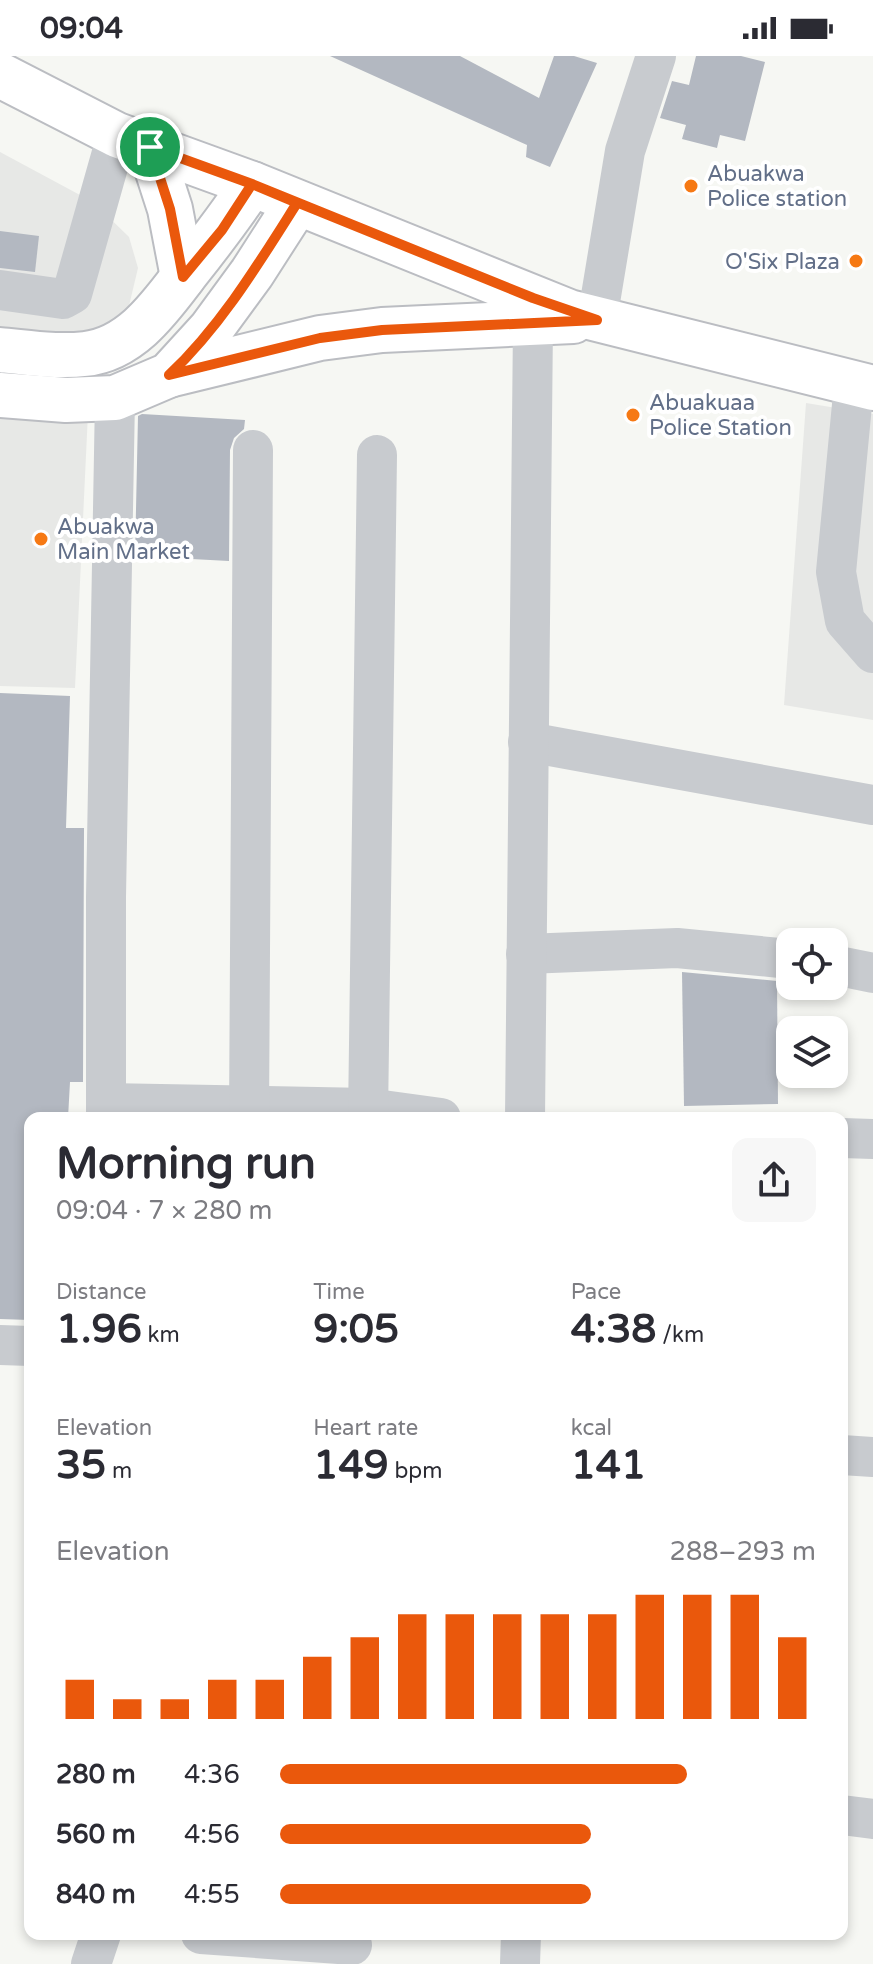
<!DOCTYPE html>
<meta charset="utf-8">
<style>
:root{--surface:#fff;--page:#f7f7f7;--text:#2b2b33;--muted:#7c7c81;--accent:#ea580c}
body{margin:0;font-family:"Varela Round",sans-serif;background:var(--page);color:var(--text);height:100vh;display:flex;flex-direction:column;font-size:30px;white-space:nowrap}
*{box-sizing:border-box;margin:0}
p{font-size:26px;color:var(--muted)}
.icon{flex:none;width:44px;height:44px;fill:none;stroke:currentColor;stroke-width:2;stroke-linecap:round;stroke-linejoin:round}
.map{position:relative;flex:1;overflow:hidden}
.sheet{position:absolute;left:24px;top:1056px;width:824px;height:828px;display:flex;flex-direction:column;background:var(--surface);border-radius:16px;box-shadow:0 4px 12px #0003}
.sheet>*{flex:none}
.buttons{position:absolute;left:776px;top:872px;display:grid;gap:16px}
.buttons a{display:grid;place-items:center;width:72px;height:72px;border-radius:16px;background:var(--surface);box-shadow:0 4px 12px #0003;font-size:40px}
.pin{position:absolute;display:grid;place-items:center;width:68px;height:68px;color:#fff;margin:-34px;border:4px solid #fff;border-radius:50%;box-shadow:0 2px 8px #0007}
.round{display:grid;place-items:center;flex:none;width:84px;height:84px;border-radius:16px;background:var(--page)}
.overview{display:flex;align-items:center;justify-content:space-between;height:136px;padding:0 32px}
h1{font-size:44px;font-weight:800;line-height:60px}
.metrics{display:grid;grid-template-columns:repeat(3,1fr);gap:12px;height:136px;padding:8px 32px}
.metrics div{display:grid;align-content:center}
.metrics b{font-size:40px;font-weight:800}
.metrics small{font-size:22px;font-weight:400}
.metrics p{font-size:22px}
.chart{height:224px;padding:16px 32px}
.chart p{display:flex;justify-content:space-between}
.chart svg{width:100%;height:144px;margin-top:8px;stroke:var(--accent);stroke-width:6}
ul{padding:0 32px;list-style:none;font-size:26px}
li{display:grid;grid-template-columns:128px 96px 1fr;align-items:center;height:60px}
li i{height:20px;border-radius:10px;background:var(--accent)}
.status{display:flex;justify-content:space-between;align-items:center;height:56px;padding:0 40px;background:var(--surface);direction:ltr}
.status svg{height:22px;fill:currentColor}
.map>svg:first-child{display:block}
.built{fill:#e7e8e6}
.building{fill:#b3b8c1}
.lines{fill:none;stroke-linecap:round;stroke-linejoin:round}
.major-casing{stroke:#bbbdc2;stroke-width:48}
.minor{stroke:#c8cbcf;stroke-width:40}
.major{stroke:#fff;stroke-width:44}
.route-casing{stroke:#fff;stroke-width:16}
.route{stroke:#ea580c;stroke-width:10}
.poi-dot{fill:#f67914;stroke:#fff;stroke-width:3}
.labels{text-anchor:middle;stroke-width:8;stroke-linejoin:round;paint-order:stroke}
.poi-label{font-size:22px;fill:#626f88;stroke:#fff;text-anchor:start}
</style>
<div class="status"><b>09:04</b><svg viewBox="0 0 49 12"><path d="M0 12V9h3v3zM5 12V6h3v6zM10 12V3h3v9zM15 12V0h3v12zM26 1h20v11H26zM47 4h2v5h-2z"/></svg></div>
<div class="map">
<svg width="873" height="1908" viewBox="0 0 873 1908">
<rect width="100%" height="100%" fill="#f6f7f3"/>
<g class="built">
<path d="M 0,96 L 93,146 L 129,181 L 138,212 L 128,254 L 99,272 L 62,287 L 0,281 Z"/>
<path d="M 0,328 L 89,336 L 75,632 L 0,630 Z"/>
<path d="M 806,347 L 873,358 L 873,664 L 784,649 Z"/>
</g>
<g class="building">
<path d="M 330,0 L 460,0 L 539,42 L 554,0 L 574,0 L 597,7 L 550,111 L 526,101 L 527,89 Z"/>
<path d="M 696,0 L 741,0 L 765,6 L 745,85 L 720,79 L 717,92 L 682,83 L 686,69 L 660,62 L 672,25 L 689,29 Z"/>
<path d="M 0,175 L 39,180 L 35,216 L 0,212 Z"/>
<path d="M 142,358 L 245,364 L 244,373 L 234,382 L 230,394 L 229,505 L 135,500 L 138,360 Z"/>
<path d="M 0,637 L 70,640 L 66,772 L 84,772 L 83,1026 L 70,1026 L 68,1062 L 30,1062 L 30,1264 L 0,1263 Z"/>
<path d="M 682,916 L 777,925 L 778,1048 L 684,1050 Z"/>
</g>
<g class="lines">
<defs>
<g id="major">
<path d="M 0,19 L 117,79 L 252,128 L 569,256 L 873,332"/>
<path d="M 150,91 L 170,153 L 183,221"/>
<path d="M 0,294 C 27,297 58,301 85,298 C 132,293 161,250 187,216 C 210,187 232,158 252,128"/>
<path d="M 169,319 L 320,282 L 382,274 L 573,265"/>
<path d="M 0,339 L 66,344 L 115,342 L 169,319 L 211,273 L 252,217 L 297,147"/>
</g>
</defs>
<use href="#major" class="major-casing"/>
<g class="minor">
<path d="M 0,234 L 63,243 L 72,238 L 117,79"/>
<path d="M 597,264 L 625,95 L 656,0"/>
<path d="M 854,328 L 836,516 L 845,565 L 873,597"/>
<path d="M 528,686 L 873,749"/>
<path d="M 526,898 L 677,892 L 790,903"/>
<path d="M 834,909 L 873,917"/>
<path d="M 106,1047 L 368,1052 L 441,1062"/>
<path d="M 106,1062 L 106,841 L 115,342"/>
<path d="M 249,1062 L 253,394"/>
<path d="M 368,1062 L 377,399"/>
<path d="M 525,1062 L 533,267"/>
<path d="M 842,1082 L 873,1083"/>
<path d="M 0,1289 L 30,1290"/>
<path d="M 842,1399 L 873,1401"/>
<path d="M 842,1759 L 873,1763"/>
<path d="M 201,1878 L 352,1889"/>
<path d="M 91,1908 L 101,1878"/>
<path d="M 520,1908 L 521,1878"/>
</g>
<use href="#major" class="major"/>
</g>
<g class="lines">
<defs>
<path id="route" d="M 150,91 L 252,128 L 533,242 L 597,264 L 382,274 L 320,282 L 169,319 C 221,270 259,207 297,147 L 252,128 L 222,174 L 183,221 L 170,153 L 150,91"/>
</defs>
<use href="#route" class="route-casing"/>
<use href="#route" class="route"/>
</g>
<g class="poi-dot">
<circle cx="691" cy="130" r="8"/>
<circle cx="856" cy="205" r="8"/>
<circle cx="633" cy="359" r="8"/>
<circle cx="41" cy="483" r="8"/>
</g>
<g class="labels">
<g class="poi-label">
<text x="707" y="125">Abuakwa<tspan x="707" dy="25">Police station</tspan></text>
<text x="840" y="213" text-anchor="end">O'Six Plaza</text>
<text x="649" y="354">Abuakuaa<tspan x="649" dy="25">Police Station</tspan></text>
<text x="57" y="478">Abuakwa<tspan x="57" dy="25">Main Market</tspan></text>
</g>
</g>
</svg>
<div class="buttons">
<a><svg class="icon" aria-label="locate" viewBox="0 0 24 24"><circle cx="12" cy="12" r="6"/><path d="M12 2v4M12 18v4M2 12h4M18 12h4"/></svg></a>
<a><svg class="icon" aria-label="layers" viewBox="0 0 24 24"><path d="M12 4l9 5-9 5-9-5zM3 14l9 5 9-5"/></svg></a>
</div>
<div class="pin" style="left:150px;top:91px;background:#1e9e55"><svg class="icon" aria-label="arrive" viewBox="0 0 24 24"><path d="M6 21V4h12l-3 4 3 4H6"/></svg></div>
<section class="sheet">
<div class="overview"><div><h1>Morning run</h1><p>09:04 · 7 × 280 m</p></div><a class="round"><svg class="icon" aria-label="share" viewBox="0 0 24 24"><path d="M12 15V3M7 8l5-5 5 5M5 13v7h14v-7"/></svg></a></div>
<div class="metrics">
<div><p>Distance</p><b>1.96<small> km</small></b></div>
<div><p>Time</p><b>9:05</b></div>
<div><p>Pace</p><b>4:38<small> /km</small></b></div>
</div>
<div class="metrics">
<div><p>Elevation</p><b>35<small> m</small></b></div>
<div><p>Heart rate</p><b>149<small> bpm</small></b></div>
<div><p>kcal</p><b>141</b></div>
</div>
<div class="chart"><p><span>Elevation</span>288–293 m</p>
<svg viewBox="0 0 160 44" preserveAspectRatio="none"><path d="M5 44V32M15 44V38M25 44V38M35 44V32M45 44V32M55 44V25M65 44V19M75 44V12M85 44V12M95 44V12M105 44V12M115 44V12M125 44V6M135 44V6M145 44V6M155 44V19"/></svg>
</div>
<ul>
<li><b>280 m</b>4:36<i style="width:76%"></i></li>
<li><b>560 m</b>4:56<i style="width:58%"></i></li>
<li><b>840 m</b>4:55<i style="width:58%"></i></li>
</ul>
</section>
</div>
